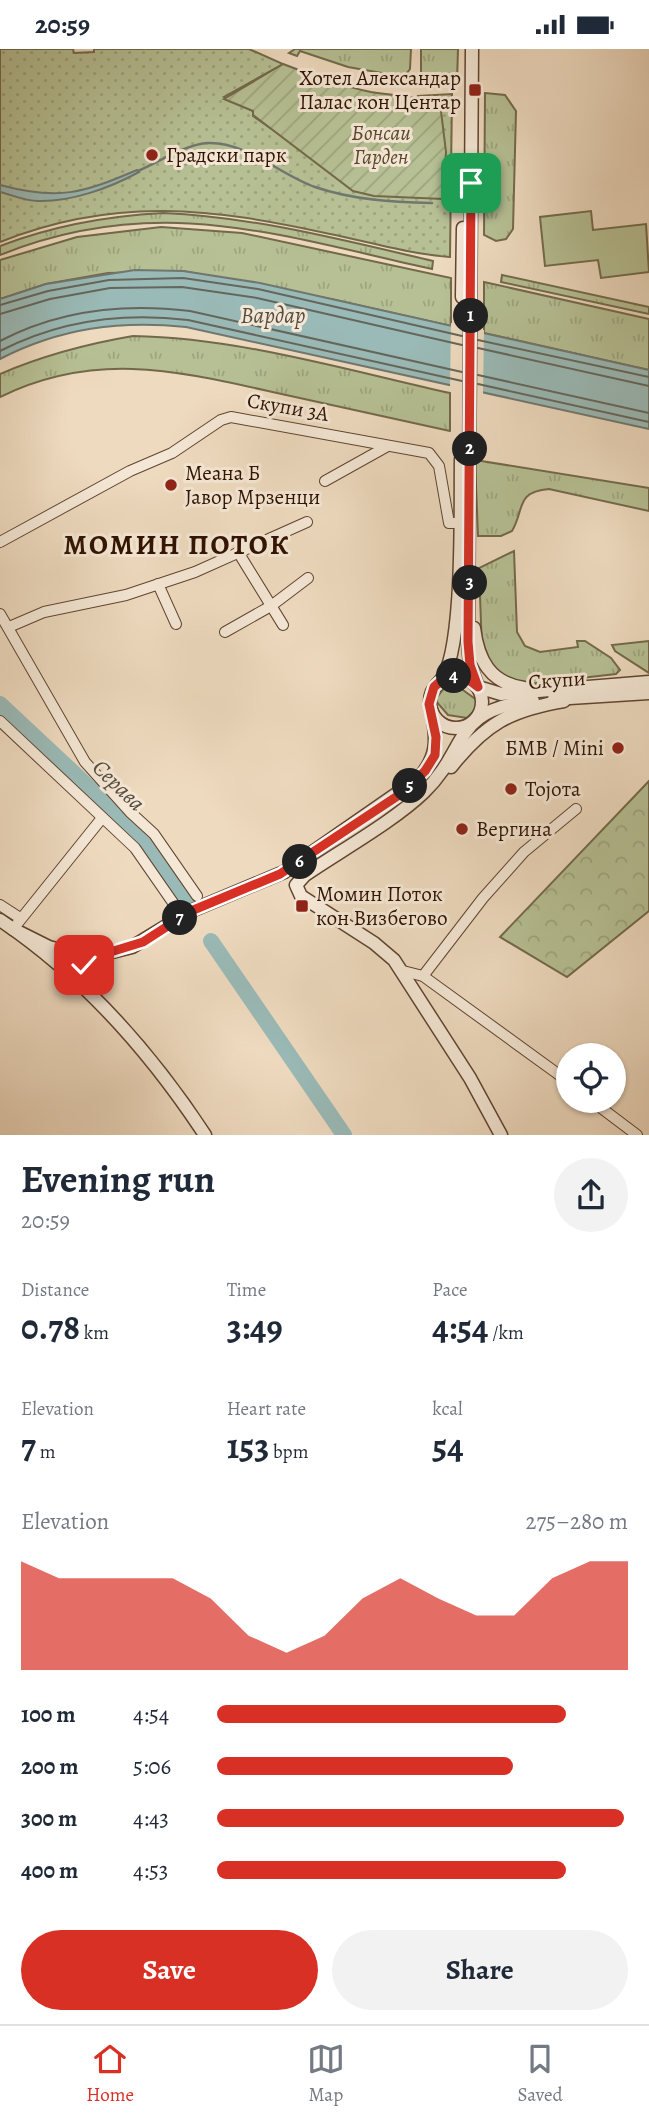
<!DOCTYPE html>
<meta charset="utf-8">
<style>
:root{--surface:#fff;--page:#f2f2f3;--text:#1f2937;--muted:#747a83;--line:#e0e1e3;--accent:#d93025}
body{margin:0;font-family:Alegreya,serif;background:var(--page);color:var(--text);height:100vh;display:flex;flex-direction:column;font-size:26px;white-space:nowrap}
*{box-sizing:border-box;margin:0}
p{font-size:23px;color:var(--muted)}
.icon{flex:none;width:38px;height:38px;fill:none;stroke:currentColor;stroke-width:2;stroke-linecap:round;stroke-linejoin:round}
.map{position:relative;height:1086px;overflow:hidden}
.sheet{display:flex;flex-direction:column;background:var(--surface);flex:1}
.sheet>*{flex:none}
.fabs{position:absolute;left:556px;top:994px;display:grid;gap:14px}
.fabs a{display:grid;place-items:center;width:70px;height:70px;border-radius:50%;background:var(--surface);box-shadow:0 2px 5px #0004;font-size:35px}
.pin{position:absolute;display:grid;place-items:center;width:60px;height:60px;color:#fff;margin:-30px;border-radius:14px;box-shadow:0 4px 10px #0006}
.km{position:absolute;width:35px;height:35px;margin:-18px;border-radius:50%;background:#222;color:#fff;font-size:19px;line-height:35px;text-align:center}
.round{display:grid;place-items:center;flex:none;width:74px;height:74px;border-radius:37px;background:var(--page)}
.head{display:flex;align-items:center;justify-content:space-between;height:119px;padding:0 21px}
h1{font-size:38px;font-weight:700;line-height:52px}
.metrics{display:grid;grid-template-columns:repeat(3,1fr);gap:10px;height:119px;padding:7px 21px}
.metrics div{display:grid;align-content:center}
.metrics b{font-size:35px;font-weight:700}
.metrics small{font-size:19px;font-weight:400}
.metrics p{font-size:19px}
.chart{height:196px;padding:14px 21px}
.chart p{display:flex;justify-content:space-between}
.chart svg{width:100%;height:126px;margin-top:7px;fill:var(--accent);opacity:.7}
.cta{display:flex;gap:14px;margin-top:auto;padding:14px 21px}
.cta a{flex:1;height:80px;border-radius:42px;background:var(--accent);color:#fff;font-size:28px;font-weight:700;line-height:80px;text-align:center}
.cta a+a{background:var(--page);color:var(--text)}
ul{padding:0 21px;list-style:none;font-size:23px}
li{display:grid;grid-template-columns:112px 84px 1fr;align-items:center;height:52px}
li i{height:18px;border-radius:9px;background:var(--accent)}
.status{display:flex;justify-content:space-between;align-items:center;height:49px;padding:0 35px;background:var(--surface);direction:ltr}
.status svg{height:19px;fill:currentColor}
.menu{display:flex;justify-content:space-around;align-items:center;height:98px;border-top:2px solid var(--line);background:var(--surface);font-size:19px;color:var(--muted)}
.menu a{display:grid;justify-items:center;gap:4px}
.menu .active{color:var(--accent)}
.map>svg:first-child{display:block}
.grass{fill:url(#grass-tufts);stroke:#73694a;stroke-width:2}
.forest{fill:url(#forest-crowns);stroke:#73694a;stroke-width:2}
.park{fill:url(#park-dots);stroke:#73694a;stroke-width:2}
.garden{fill:url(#garden-furrows);stroke:#73694a;stroke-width:2}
.pitch{fill:#b6c094;stroke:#73694a;stroke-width:2}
.water{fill:#9abab7;stroke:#70776e;stroke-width:2}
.pier{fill:#eedabf}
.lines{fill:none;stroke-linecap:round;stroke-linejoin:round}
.shore{stroke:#65665c;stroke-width:2}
.stream{stroke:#70776e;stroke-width:2.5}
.river{stroke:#9abab7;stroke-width:16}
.minor-casing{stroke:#604430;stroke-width:12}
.tertiary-casing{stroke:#604430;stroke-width:15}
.minor{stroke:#f4e7d5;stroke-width:10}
.tertiary{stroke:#f4e7d5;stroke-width:12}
.route-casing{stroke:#fff;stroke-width:14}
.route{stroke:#d93025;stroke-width:9}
.poi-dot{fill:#8f2418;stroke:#f4e7d5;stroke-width:2.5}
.labels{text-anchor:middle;stroke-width:6;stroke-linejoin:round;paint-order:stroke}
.poi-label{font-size:21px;fill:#301200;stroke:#f4e7d5;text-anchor:start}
.park-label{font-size:21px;font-style:italic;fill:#58462c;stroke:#f4e7d5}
.street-label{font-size:21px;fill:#301200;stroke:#f4e7d5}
.water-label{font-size:23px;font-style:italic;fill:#554d40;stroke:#f4e7d5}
.district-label{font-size:28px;font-weight:bold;letter-spacing:2px;fill:#301200;stroke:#f4e7d5}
</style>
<div class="status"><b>20:59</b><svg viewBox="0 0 49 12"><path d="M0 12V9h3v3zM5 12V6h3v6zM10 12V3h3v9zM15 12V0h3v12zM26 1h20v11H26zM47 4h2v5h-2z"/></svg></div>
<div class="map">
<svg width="649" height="1086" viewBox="0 0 649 1086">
<defs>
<pattern id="grass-tufts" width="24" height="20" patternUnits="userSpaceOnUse" patternTransform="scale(1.75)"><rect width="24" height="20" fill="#b6c094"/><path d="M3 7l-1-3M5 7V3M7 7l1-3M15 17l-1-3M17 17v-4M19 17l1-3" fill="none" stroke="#9da47e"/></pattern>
<pattern id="forest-crowns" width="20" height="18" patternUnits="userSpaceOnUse" patternTransform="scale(1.75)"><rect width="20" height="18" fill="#b6c094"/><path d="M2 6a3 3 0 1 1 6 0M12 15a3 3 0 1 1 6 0" fill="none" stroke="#9da47e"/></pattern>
<pattern id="park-dots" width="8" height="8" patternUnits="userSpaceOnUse" patternTransform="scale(1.75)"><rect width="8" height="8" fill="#b6c094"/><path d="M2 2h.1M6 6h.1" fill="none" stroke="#9da47e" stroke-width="1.8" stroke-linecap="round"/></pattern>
<pattern id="garden-furrows" width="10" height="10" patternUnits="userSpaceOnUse" patternTransform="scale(1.75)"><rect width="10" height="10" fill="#b6c094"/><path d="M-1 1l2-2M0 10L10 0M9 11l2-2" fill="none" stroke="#9da47e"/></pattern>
</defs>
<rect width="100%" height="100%" fill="#eedabf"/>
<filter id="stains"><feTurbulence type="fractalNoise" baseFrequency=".00286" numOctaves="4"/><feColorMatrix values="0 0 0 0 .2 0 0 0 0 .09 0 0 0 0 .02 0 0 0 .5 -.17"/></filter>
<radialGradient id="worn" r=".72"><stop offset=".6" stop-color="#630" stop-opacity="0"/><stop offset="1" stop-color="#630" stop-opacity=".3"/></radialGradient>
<g class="grass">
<path d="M 295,0 L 411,0 L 410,20 L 403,29 L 388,32 L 388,25 L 348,18 L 300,2 L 297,7 L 289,4 Z"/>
<path d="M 421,0 L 458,0 L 457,33 L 421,33 Z"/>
<path d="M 485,44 L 505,46 L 516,62 L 513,180 L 506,190 L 496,192 L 484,186 Z"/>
<path d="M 163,164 C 255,168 343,191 433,212 L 432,220 C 277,186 157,143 0,206 L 0,197 C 52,177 108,167 163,164 Z"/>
<path d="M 161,178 L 242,184 L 451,229 L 451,277 L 331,250 L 183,222 L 108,224 L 46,235 L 0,250 L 0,211 L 77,188 Z"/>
<path d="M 502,226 L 649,258 L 649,265 L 501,233 Z"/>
<path d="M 484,233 L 649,270 L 649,321 L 484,284 Z"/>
<path d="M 133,287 C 240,289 346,321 450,344 L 450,382 C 392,369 334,356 277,344 C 178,322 96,301 0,348 L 0,325 C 44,306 86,295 133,287 Z"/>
<path d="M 475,411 L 649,439 L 649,462 L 549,440 C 515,443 525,460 512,482 L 501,487 L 478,487 Z"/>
<path d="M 514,502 L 517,583 L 525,597 L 540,603 L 578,598 L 577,592 L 585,592 L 611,609 L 620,621 L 616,625 L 520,636 L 496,625 L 482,602 L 479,519 Z"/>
<path d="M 649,592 L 649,624 L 615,602 L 612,596 Z"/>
<path d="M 456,636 L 478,652 L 476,660 L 467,669 L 448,666 L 435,651 L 445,638 Z"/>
</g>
<path class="forest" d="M 649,732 L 649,862 L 567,928 L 500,888 Z"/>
<path class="park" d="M 0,0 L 73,0 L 74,4 L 94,3 L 94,0 L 249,0 L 283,15 L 224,48 L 253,62 L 253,67 L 279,85 L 440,54 L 417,47 L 452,45 L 450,208 C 410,205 369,193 330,185 C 213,159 115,147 0,193 Z"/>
<path class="garden" d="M 283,15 C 312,26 341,37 371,43 C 395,47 417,47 440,54 L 446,103 L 443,150 L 374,147 L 353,142 L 253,66 L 253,62 L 224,50 Z"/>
<path class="pitch" d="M 591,162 L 593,181 L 646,175 L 649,223 L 601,229 L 598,211 L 545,217 L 540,168 Z"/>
<g class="water">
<path d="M 137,121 L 139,123 C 110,139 71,153 38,152 C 25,152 12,146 0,143 L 0,136 C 59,152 83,144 137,121 Z"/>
<path d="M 135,221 L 183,222 L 260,234 L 649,321 L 649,380 L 186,278 C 120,271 60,279 0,310 L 0,250 L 46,235 Z"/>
</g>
<path class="pier" d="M 451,274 L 484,281 L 483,347 L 450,340 Z"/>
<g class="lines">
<g class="shore">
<path d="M 0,256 L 48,242 L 109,231 L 183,229 L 258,240 L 462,287"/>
<path d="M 0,265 L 50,250 L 110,239 L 182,238 L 257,249 L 462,296"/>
<path d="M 478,291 L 649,328"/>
<path d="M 0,292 C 59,261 124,254 190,262 L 462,323"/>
<path d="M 478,299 L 649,337"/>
<path d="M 0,302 C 60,271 122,263 188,271 L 462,332"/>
<path d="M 478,326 L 649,364"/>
<path d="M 478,335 L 649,373"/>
</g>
<path class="stream" d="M 138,122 C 159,113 184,96 207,94 C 246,92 280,126 315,138 C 353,151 393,153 432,154"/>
<g class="river">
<path d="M 0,655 L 125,772 L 152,802 L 191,862"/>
<path d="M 211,892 L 344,1086"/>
</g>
<defs>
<g id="minor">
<path d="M 325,432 L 386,398"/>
<path d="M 0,493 L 130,422 L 172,404 L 221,371 L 231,368 L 429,404 L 439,417 L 449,474 L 461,474"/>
<path d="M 238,503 L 283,576"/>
<path d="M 158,535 L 176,575"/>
<path d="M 0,565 L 85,713 L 130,763 L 154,785 L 197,847"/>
<path d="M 9,578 L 44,563 L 126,546 L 195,523 L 307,473"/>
<path d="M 225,583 L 271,557 L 308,529"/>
<path d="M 0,672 L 135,799 L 176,858"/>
<path d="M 0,856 L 20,869"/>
<path d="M 13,880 L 102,769"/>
<path d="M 403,922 L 423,927 L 483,849 L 524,803 L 576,760"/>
<path d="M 423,927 L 569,1033"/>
<path d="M 592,1052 L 637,1086"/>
</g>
<g id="tertiary">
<path d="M 472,0 L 468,593 L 470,616 L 478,638 L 501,645 L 649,633"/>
<path d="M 462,248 L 463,179"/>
<path d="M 474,579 C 478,611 490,634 524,639"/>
<circle cx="456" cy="653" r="26"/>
<path d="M 440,632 C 465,605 460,451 461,410"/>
<path d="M 554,650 L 649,644"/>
<path d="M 451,718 C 485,675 510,661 564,652"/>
<path d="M 0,871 C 82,926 151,1004 205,1086"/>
<path d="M 13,880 L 49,898 L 79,906 L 100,906 L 132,898 L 191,862 L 284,823 L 418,730 C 438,708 437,691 432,663"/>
<path d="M 82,938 L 84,916 L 97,907"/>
<path d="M 501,1086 L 470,1029 L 394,911 L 374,894 L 301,847 L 296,836 L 305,826 C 340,802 394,772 424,743 C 469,700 451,660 533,652"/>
</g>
</defs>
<use href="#minor" class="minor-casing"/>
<use href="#tertiary" class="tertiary-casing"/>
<use href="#minor" class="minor"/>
<use href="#tertiary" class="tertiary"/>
</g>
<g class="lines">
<defs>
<path id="route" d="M 84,916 L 94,908 L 143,893 L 191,862 L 280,825 L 402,744 L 425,722 L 435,706 L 436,688 L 429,655 L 434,638 C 448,624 464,625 478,638 L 470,616 L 468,593 L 471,134"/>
</defs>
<use href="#route" class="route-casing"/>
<use href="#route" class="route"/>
</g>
<g class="poi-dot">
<rect x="468" y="34" width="14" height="14" rx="3.5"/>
<circle cx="152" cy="106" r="7"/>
<circle cx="171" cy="436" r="7"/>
<circle cx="618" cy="699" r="7"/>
<circle cx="511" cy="740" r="7"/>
<circle cx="462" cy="780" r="7"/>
<rect x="295" y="850" width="14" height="14" rx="3.5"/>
</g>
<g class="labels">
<g class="poi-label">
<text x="461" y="36" text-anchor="end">Хотел Александар<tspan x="461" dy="24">Палас кон Центар</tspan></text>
<text x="166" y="113">Градски парк</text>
<text x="185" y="431">Меана Б<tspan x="185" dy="24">Јавор Мрзенци</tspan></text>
<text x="604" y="706" text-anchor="end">БМВ / Mini</text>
<text x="525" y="747">Тојота</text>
<text x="476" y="787">Вергина</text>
<text x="316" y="852">Момин Поток<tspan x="316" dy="24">кон Визбегово</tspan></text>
</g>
<g class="park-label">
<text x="381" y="91">Бонсаи<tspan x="381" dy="24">Гарден</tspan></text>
</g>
<g class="street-label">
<text transform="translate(288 358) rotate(10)" y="7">Скупи 3А</text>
<text transform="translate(557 631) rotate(-4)" y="7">Скупи</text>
</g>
<g class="water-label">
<text x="273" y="274">Вардар</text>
<text transform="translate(119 736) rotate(44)" y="8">Серава</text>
</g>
<g class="district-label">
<text x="177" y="505">МОМИН ПОТОК</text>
</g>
</g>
<rect width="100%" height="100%" filter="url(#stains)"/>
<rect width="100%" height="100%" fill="url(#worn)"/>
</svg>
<div class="fabs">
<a><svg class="icon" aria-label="locate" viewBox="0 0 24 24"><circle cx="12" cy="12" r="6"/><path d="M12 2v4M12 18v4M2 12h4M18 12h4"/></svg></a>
</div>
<div class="pin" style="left:471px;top:134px;background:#1e9e55"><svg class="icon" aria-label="arrive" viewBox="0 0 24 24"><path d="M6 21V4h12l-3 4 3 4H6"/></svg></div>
<div class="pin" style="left:84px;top:916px;background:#d93025"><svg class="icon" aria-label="check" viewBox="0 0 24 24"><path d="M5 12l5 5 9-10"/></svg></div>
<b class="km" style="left:471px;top:267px">1</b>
<b class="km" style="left:470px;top:400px">2</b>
<b class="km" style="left:470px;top:534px">3</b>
<b class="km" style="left:454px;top:627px">4</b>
<b class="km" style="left:410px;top:737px">5</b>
<b class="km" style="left:300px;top:813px">6</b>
<b class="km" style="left:180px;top:869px">7</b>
</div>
<section class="sheet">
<div class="head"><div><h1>Evening run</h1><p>20:59</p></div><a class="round"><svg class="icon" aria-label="share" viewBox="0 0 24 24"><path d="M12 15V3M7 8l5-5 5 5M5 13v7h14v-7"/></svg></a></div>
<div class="metrics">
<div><p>Distance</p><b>0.78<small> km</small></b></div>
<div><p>Time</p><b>3:49</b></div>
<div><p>Pace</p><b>4:54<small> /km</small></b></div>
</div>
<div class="metrics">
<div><p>Elevation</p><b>7<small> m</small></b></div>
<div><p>Heart rate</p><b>153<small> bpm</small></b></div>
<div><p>kcal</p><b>54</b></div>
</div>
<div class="chart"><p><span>Elevation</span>275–280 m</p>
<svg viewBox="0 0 160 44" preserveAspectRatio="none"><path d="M0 44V6L10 12L20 12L30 12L40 12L50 19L60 32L70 38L80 32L90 19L100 12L110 19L120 25L130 25L140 12L150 6L160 6V44z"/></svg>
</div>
<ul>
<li><b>100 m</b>4:54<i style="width:85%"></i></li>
<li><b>200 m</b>5:06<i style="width:72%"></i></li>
<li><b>300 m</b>4:43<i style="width:99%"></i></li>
<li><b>400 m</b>4:53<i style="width:85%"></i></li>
</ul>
<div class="cta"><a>Save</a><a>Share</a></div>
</section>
<nav class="menu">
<a class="active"><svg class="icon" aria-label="home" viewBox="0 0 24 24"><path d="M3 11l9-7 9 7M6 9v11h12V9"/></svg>Home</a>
<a><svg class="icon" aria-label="map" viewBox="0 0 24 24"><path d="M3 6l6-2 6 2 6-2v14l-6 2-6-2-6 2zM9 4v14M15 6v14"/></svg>Map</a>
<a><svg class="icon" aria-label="saved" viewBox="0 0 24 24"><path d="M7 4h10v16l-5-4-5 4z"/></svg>Saved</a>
</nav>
